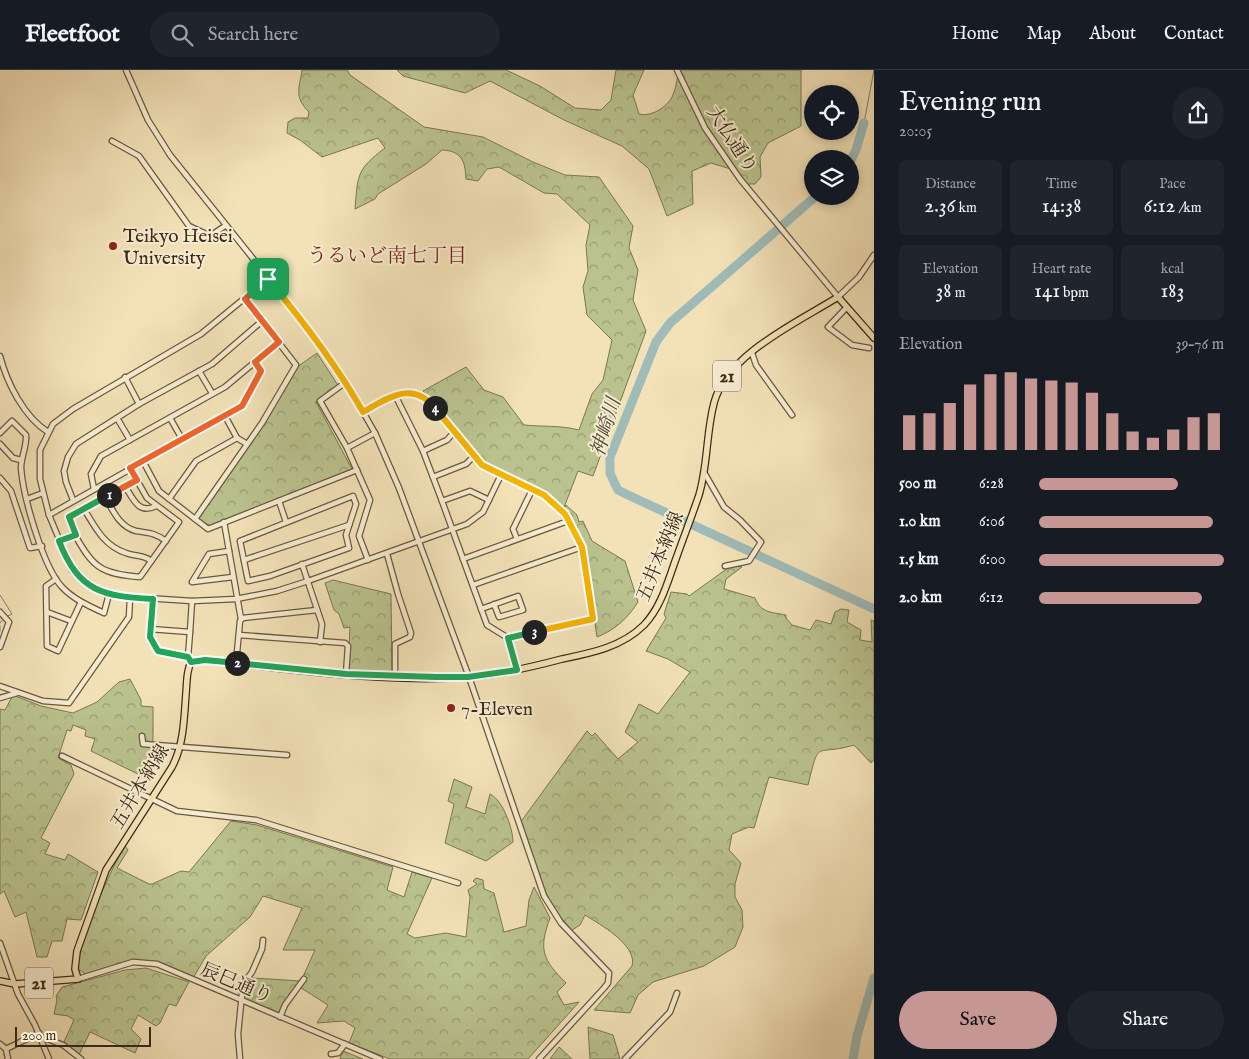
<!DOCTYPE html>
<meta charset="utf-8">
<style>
:root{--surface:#171b24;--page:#20242c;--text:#f1f3f6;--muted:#9ea1a6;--line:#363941;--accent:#c59692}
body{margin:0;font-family:"IM FELL English","Noto Serif JP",serif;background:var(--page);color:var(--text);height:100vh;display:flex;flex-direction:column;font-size:19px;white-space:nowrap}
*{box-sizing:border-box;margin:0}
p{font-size:16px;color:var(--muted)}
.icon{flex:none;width:28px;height:28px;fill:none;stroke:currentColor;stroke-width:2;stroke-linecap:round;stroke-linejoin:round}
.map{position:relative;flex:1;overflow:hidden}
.side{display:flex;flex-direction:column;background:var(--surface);width:375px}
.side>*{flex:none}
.controls{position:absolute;left:804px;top:15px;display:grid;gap:10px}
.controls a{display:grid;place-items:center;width:55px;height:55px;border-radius:50%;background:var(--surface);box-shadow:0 2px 8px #0003;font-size:25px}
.scale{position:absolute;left:15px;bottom:12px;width:136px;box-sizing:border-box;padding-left:5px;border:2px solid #3b2b17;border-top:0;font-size:14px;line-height:18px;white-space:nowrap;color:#3b2b17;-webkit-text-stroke:4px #f7ecd1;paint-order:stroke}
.pin{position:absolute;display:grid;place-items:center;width:42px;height:42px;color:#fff;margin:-21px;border-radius:10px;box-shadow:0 2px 8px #0006}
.km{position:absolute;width:25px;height:25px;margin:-12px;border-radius:50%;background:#222;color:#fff;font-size:14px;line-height:25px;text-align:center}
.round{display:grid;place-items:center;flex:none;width:52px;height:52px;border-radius:26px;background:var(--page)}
.head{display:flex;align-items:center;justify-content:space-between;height:85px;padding:0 25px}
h1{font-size:28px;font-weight:600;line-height:38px}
.figures{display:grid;grid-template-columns:repeat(3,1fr);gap:8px;height:85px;padding:5px 25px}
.figures div{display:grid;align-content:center;border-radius:8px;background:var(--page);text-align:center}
.figures b{font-size:21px;font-weight:600}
.figures small{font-size:14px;font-weight:400}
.figures p{font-size:14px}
.chart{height:140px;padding:10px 25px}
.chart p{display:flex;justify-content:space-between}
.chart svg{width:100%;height:90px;margin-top:5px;stroke:var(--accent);stroke-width:6}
.action{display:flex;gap:10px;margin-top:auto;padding:10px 25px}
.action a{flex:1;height:58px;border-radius:30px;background:var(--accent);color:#111;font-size:20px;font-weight:600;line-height:58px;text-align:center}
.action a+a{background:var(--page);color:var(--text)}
ul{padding:0 25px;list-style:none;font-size:16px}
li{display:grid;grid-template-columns:80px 60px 1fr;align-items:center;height:38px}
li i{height:12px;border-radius:6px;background:var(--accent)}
header{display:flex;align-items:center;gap:30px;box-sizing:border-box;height:70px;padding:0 25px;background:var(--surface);border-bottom:1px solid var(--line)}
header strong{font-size:24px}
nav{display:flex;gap:28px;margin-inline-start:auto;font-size:18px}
.search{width:350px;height:45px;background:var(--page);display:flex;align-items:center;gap:12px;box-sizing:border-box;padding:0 18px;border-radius:28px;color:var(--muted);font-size:19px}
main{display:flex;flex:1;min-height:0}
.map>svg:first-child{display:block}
.forest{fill:url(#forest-crowns);stroke:#7a7753}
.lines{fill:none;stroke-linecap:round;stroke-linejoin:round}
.stream{stroke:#778278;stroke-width:1}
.river{stroke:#9fbcb9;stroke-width:9}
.minor-casing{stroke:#69593f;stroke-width:7}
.major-casing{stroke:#3b2b17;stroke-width:8}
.minor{stroke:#f7ecd1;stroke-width:4.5}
.major{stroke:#f3e2b8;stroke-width:5.5}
.split-1-casing{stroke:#fff;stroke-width:10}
.split-2-casing{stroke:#fff;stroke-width:10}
.split-3-casing{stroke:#fff;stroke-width:10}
.split-4-casing{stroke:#fff;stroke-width:10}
.split-5-casing{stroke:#fff;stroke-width:10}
.split-1{stroke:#f0652b;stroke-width:6}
.split-2{stroke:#22a559;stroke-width:6}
.split-3{stroke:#22a559;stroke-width:6}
.split-4{stroke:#f5b400;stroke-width:6}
.split-5{stroke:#f5b400;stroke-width:6}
.poi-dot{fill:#8f2418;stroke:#f7ecd1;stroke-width:2}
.labels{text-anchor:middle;stroke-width:4;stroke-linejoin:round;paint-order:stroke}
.shield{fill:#f7ecd1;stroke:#73654f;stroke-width:1}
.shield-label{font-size:18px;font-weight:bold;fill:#3b2b17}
.street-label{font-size:19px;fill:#3b2b17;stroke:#f7ecd1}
.poi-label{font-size:19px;fill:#3b2b17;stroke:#f7ecd1;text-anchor:start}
.neighbourhood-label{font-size:20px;fill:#7a1f14;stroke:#f7ecd1}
.water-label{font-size:20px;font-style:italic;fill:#544f40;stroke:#f7ecd1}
</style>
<header>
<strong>Fleetfoot</strong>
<div class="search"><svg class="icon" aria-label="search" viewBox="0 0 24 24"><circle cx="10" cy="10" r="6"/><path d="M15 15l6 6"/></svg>Search here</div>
<nav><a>Home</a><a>Map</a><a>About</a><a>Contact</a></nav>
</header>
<main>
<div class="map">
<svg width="874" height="989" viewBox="0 0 874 989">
<defs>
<pattern id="forest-crowns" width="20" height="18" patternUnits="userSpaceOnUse" patternTransform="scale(1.25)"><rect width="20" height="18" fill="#bac38f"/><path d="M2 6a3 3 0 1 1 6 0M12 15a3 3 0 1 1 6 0" fill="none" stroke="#989f74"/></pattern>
</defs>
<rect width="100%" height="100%" fill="#f3e2b8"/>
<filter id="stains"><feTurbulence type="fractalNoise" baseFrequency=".004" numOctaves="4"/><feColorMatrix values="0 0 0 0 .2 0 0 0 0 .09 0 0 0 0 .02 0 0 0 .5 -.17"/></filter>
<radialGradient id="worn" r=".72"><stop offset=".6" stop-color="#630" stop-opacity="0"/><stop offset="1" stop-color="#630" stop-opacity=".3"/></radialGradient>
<g class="forest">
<path d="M 302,0 L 347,0 L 350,5 L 424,57 L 483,67 L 533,92 L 565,105 L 599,107 L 633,156 L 629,178 L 638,200 L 633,230 L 646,261 L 593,406 L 578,401 L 563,440 L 535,418 L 483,393 L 423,321 L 466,297 L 484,320 L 503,327 L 524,355 C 544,357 559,355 579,360 L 592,324 L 603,310 L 612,270 L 587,245 L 583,217 L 588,201 L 586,175 L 590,155 L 557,124 L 544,123 L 499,97 L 487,99 L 478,111 L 466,109 C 465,91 462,81 442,80 L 426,94 L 378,124 L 375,129 L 355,139 C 358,105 356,100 385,78 L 378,68 L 322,87 L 300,70 L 287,63 L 288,52 L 295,48 L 308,48 L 309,42 C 294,27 299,20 302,0 Z"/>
<path d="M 397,0 L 506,0 L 540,16 L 575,38 L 601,40 L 611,30 L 616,0 L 644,0 L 633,25 L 639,44 C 651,47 666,38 672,27 C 676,20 677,8 679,0 L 801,0 L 801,56 L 768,73 L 760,87 L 761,107 L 755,114 L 747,114 L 734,100 L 711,93 L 692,101 L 693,134 L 667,146 L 649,99 L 622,76 L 564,50 L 490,11 L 465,23 L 403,6 Z"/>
<path d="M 317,283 L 339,317 L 316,332 L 352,399 L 208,460 L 197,451 L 264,354 L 297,297 Z"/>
<path d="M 566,435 L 577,445 L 579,452 L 583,451 L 592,471 L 625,491 L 638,532 C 628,548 615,560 597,567 L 585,487 L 563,444 Z"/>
<path d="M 735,496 L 742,497 L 726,509 L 724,519 L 755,528 C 761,543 771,542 786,545 L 786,548 L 792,555 L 810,560 L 816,550 L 831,554 L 835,542 L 841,539 L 849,540 L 847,552 L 861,560 L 860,570 L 872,572 L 871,550 L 874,551 L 874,690 L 871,693 L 854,675 C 814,687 820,667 808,715 L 769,707 L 754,758 L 749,757 L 732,764 L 729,780 L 741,793 L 735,814 L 735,827 L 742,840 L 743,857 L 735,877 L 704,896 L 653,912 L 638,925 L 630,943 L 594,940 L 632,896 C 638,875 599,854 585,845 L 580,855 L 572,860 C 543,831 533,790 520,753 L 587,661 L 592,666 L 595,663 L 618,689 L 638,672 L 625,662 L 639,634 L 658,644 L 690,602 L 668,589 L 646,581 L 666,548 L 664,544 L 671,522 L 687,524 L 689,526 L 728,498 Z"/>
<path d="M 333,510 L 391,524 L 392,605 L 350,602 L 348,599 L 350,557 L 344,558 L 339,544 L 334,540 L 325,513 Z"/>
<path d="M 130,609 L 141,630 L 141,636 L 153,637 L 153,677 L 161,679 L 160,686 L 148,709 L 91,681 L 95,669 L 85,666 L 86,660 L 73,655 L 71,661 L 67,660 L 58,688 L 71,695 L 74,704 L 41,768 L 50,773 L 45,784 L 65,790 L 68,784 L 98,802 L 81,850 L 67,849 L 62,871 L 52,871 L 47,887 L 37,887 L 26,842 L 15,847 L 4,821 L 0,824 L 0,639 L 5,640 L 13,625 L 41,636 L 73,643 L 97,632 L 119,612 Z"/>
<path d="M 454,709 L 472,717 L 466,737 L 485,744 L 490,724 C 503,730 513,759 513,772 L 486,791 L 445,773 L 454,734 L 448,731 Z"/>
<path d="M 231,751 L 257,755 L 393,797 L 387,820 L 404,827 L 412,802 L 432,808 L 407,864 L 415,868 L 446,863 L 466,867 L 470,827 L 468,820 L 477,814 L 473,811 L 476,808 L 483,810 L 484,819 L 494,823 L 504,862 L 526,856 L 529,830 L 534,817 L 550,848 C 538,880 543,890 566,913 L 557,922 L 564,935 L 579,932 L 528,989 L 390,989 L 349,973 L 355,958 L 344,951 L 317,953 L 328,935 L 298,916 L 279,944 L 240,928 L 246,912 L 252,908 L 301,911 L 315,880 L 283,880 L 302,838 L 263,826 L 250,847 L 206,886 L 193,908 C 143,884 138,890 87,905 L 78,899 C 77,874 111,798 125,776 L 128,780 L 117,798 L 149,814 L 152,814 L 181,801 L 189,802 Z"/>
<path d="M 146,898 L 189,912 L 176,936 L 169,934 L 160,953 L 156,956 L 138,945 L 131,959 L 141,969 L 135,983 L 90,962 L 77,989 L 62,976 L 74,950 L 68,946 L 54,944 L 57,930 L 56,926 L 62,917 L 125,900 Z"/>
<path d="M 588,957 L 613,965 L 620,989 L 590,989 Z"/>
<path d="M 559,977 L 572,989 L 550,989 Z"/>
<path d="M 343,981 L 363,989 L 340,989 Z"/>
</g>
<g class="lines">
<g class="stream">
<path d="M 864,53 L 874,0"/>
<path d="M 0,525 L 12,544 L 6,547"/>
<path d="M 0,553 L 3,549"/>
<path d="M 0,556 L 0,561"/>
</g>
<g class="river">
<path d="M 850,92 L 856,80 L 864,53"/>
<path d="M 816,126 L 670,253 L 656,272 L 610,387 L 610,403 L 614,412 L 618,420 L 628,425 L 874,539"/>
<path d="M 853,989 L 857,966 L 874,908"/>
</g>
<defs>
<g id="minor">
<path d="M 126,0 L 148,50 L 170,85 L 299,246 L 346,312 L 375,363 L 399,418 L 469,607 L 544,826 L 561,853 L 609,903 L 608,913 L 604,918 L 539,989"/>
<path d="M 677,0 L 705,58 L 740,109 L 838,227 L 859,207 L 874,185"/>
<path d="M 112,71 L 139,86 L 189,156 L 206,164 L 213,164 L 225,156"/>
<path d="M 268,209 L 201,264 L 73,339 L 53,354 L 40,380 L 40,409 L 49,445 L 72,500 L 92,517 L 115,526 L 192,531 L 236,529 L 277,521 L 308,511 L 467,454 L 483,442 L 501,405"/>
<path d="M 847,237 L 828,257 L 852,275 L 869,278"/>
<path d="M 752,283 L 756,295 L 792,345"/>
<path d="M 0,286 C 7,313 24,347 48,362"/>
<path d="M 199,301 L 212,323"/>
<path d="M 125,307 L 139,334"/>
<path d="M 346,312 L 320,331 L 347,378 L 370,430 L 359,466 L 368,490"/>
<path d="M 395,325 L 423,381 L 442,431 L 470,421 L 489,430"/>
<path d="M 363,342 C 387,329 400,316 428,330 L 483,395 L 543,425 L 565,445 L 582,477 L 593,549 L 508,568 L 487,555 L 442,431"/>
<path d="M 225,346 L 237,368 L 247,374"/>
<path d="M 117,348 L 130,370"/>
<path d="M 170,348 L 182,369"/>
<path d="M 0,363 L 12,351 L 26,365 C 27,376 21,387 21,398 C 23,426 43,497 62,517 C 73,529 89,536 104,543 L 109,524"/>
<path d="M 0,374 L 13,388 L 21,390"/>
<path d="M 347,378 L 375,363"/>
<path d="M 423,381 L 447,370 L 454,362"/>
<path d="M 143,391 L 159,421 L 208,459 L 357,400"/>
<path d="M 705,404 L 724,437 L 740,450 L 761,472 L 749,491 L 725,496"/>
<path d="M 433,407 L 466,394 L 474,386"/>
<path d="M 0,408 L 11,421 L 30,478 L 42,476"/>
<path d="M 125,416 C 133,429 139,445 156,436"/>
<path d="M 94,419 L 91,404 L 101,386 L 225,317 L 279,272"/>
<path d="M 353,426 L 356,434 L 346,465 L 349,478 L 270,506 L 248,511 L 240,471 Z"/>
<path d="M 105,427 C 113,441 120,457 136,461 C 149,463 155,463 166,471"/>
<path d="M 27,429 L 43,423"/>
<path d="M 169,429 L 196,391 L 237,368"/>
<path d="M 73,430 L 66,412 L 64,401 L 68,387 L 76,374 L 139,334 L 212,294 L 262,251"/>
<path d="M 279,431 L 286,452"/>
<path d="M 84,439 C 95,457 104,476 126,483 C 135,487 143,484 151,491"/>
<path d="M 49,445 L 242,336 L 261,301 L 255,292"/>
<path d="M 195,449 L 262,353 L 296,295 L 245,229"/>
<path d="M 224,452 L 241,549"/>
<path d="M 75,465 L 69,447 L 137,410"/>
<path d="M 517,469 L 513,459 L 532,420"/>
<path d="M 59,471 L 75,465 C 93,498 102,504 140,507 L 179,452 L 147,428 L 130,398"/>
<path d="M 229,481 L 209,484 L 192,512 L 233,507"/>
<path d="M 387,484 L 398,524 L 411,563 L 410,567 L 395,574 L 395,606"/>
<path d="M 463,489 L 568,451"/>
<path d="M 244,490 L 349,455"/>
<path d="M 302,494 L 322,554 L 320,572"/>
<path d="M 56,509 L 46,516 L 47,576 L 58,581 L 81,532"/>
<path d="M 473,515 L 582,477"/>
<path d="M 153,529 C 149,569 141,582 188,587 L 191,592"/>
<path d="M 481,539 L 518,526 L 523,540 L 499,547 L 494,534"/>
<path d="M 0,542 L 9,552 L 0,577"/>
<path d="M 47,542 L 71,551"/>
<path d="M 150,559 L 190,562 L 192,531"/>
<path d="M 239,565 L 345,573 L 348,576 L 346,604"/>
<path d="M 508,568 L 517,600"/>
<path d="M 188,587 L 190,562"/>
<path d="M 236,593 L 240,551 L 243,548 L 317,540"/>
<path d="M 0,616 L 43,631 L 69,633 L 129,547 L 130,528"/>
<path d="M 0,628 L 17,623"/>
<path d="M 142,666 L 143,674 L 287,685"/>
<path d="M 62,686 L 177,741 L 256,750 L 458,813"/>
<path d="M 0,873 L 18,924 L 35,955 L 49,989"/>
<path d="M 78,909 L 133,892 L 157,894 L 380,989"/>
<path d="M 280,947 L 285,935 L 304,909"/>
<path d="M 40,966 L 63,975 L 81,989"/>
<path d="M 0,974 L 6,979 L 8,989"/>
<path d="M 6,979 L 39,963"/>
<path d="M 331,984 L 338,983 L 345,974"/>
<path d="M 240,989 L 238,964 L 243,914 L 252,902 L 262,879 L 263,870"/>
<path d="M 625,989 L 670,942 L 677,923"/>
</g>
<path id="major" d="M 0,911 L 15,914 L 78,909 L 75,899 L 77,881 L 106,800 L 172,697 C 184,674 184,649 186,623 C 187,613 186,602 191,592 L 205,590 C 291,599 384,613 470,607 C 501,604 532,597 562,589 C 591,583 622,577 644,555 C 662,536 668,510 677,486 C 684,466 692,446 699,425 C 708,395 706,363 714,333 C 727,284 798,252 838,227 L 874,268"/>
</defs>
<use href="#minor" class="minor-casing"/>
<use href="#major" class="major-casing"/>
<use href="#minor" class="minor"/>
<use href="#major" class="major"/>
</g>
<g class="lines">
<defs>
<path id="split-1" d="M 109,425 L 137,410 L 130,398 L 242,336 L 261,301 L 255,292 L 279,272 L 245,229 L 268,209"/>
<path id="split-2" d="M 109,425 L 69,447 L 76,465 L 59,471 C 79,522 102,526 153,529 L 150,567 L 158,581 L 188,587 L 191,592 L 205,590 L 237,593"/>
<path id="split-3" d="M 237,593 L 346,604 L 436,607 L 468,607 L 517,600 L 508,568 L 534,562"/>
<path id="split-4" d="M 435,338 L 482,395 L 544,425 L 565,444 L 582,477 L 593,549 L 534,562"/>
<path id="split-5" d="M 268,209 C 303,251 336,294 363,342 C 388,328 412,310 435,338"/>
</defs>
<use href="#split-1" class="split-1-casing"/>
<use href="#split-2" class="split-2-casing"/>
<use href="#split-3" class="split-3-casing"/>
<use href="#split-4" class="split-4-casing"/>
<use href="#split-5" class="split-5-casing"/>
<use href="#split-1" class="split-1"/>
<use href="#split-2" class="split-2"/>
<use href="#split-3" class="split-3"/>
<use href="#split-4" class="split-4"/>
<use href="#split-5" class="split-5"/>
</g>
<g class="poi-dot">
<circle cx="113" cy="176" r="5"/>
<circle cx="451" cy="638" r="5"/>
</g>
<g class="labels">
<g class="shield">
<rect x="713" y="290.5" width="28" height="31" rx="4"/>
<rect x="25" y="897.5" width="28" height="31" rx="4"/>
</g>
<g class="shield-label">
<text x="727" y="312">21</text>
<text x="39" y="919">21</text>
</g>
<g class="street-label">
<text transform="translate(733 69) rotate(57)" y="7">大仏通り</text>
<text transform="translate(659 486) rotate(-68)" y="7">五井本納線</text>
<text transform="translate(139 716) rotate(-59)" y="7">五井本納線</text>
<text transform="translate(237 912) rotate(23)" y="7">辰巳通り</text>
</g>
<g class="poi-label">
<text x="123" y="172">Teikyo Heisei<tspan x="123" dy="22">University</tspan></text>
<text x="461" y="645">7-Eleven</text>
</g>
<g class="neighbourhood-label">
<text x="387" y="192">うるいど南七丁目</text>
</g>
<g class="water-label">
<text transform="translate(605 357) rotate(-73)" y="7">神崎川</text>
</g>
</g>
<rect width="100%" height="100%" filter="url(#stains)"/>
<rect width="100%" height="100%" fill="url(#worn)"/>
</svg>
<div class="controls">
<a><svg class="icon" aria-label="locate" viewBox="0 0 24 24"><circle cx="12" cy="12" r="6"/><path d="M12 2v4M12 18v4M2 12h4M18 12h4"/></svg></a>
<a><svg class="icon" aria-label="layers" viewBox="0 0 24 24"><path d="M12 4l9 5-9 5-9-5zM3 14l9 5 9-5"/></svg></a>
</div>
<div class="scale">200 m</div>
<div class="pin" style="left:268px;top:209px;background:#1e9e55"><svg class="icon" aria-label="arrive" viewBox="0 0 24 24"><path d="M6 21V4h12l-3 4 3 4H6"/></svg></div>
<b class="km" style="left:109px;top:425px">1</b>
<b class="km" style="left:237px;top:593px">2</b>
<b class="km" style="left:534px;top:562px">3</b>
<b class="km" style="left:435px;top:338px">4</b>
</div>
<section class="side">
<div class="head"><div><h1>Evening run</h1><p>20:05</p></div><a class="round"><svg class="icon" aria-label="share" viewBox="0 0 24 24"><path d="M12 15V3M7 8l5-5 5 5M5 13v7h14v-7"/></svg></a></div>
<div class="figures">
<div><p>Distance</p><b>2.36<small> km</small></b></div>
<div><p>Time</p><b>14:38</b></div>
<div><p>Pace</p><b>6:12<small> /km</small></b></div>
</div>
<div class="figures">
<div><p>Elevation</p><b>38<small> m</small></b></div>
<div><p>Heart rate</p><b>141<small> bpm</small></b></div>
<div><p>kcal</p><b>183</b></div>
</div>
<div class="chart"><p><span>Elevation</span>39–76 m</p>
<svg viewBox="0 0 160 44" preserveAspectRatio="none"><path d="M5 44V27M15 44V26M25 44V21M35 44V12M45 44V7M55 44V6M65 44V9M75 44V10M85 44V11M95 44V16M105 44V26M115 44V35M125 44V38M135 44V34M145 44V28M155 44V26"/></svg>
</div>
<ul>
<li><b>500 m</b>6:28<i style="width:75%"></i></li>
<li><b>1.0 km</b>6:06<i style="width:94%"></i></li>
<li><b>1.5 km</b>6:00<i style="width:100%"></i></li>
<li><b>2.0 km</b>6:12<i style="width:88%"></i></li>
</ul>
<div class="action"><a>Save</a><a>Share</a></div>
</section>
</main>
